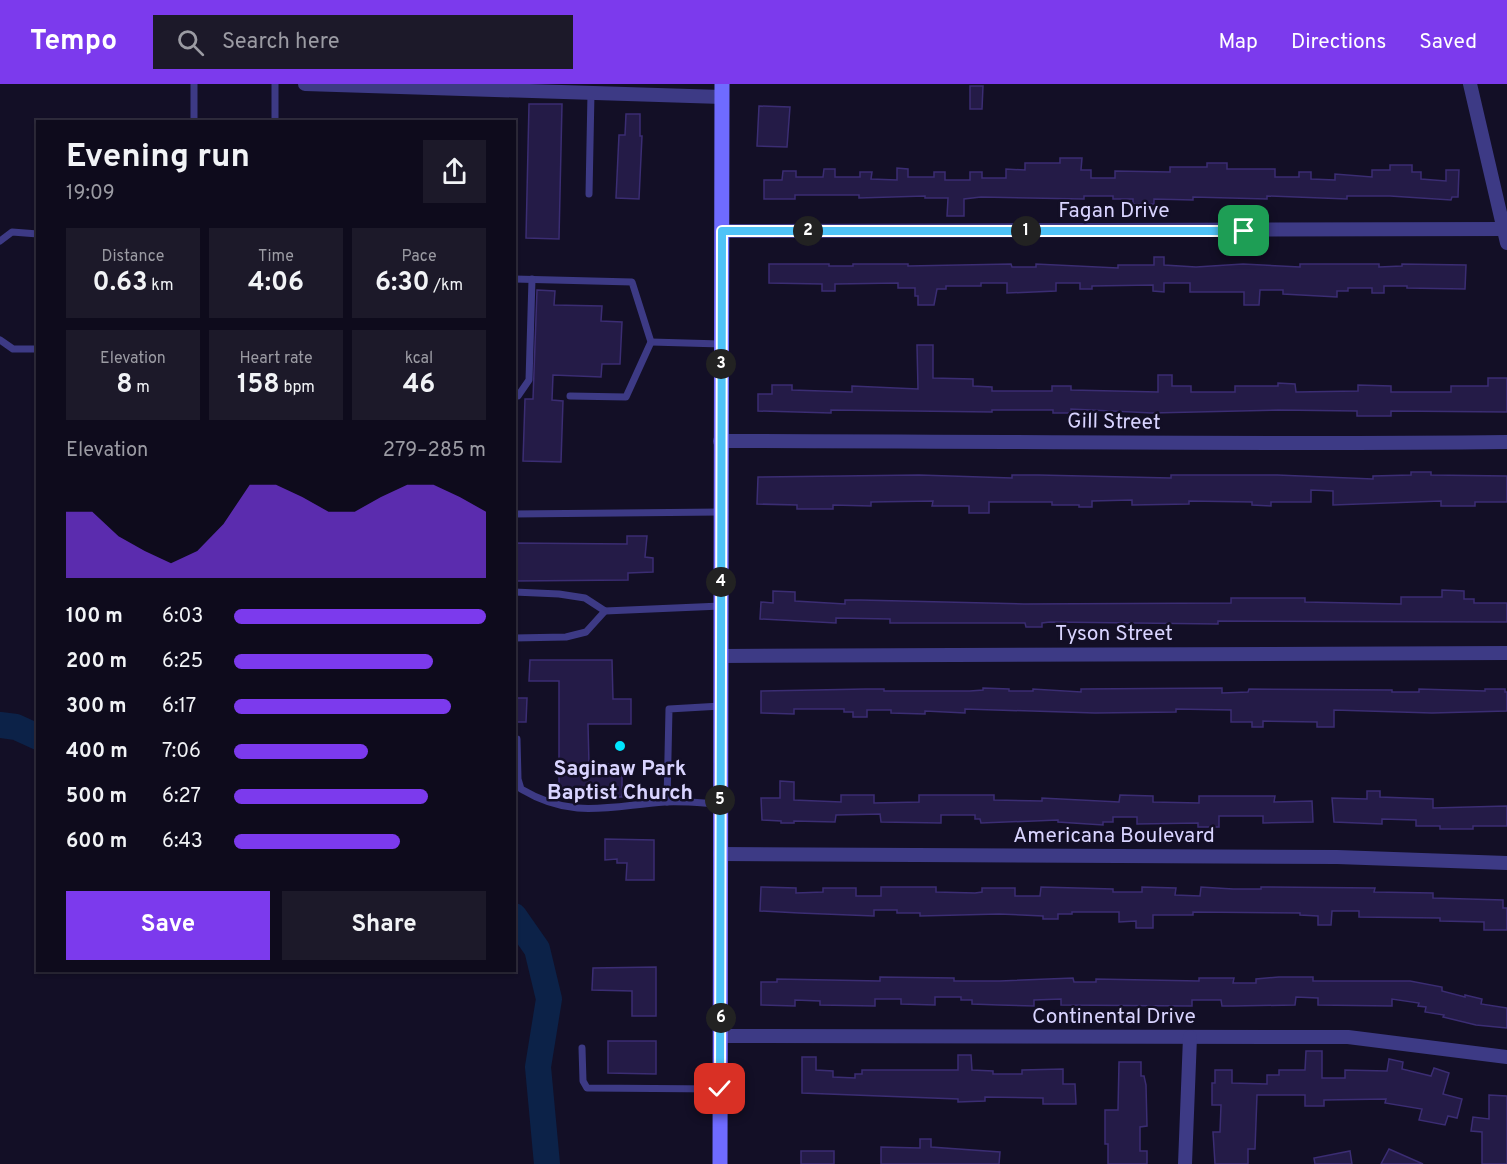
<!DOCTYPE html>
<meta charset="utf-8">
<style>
:root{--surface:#0e0b1c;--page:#1c1929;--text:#f1f3f6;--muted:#9b9ba3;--line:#2e2b3b;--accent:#7c3aed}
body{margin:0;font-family:Overpass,sans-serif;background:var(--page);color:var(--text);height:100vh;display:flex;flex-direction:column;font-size:22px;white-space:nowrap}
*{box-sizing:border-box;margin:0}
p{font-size:20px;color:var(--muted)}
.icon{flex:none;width:33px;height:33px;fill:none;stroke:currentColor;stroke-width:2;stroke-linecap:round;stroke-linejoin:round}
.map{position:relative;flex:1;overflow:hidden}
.drawer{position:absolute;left:36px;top:36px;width:480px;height:852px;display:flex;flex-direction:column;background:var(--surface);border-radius:0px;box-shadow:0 2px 4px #0004,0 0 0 2px var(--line)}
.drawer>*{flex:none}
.pin{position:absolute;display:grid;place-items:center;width:51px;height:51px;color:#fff;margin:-26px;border-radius:12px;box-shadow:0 3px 9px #0006}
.km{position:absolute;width:30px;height:30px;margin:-15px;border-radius:50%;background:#222;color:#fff;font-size:16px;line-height:30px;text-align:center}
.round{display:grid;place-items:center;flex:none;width:63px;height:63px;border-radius:0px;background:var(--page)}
.headline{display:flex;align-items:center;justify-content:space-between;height:102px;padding:0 30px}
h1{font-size:33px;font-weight:700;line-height:45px}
.figures{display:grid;grid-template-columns:repeat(3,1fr);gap:9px;height:102px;padding:6px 30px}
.figures div{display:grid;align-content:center;border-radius:0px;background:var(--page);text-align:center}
.figures b{font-size:26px;font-weight:700}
.figures small{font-size:16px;font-weight:400}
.figures p{font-size:16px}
.chart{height:168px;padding:12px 30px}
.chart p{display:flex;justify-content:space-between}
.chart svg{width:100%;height:108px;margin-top:6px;fill:var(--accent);opacity:.7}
.button{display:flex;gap:12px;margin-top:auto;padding:12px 30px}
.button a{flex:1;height:69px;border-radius:0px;background:var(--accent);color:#fff;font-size:24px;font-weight:700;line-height:69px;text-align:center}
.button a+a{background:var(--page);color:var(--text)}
ul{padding:0 30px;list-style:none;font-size:20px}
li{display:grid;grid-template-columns:96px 72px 1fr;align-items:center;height:45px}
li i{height:15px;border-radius:8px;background:var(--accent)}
header{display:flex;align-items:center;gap:36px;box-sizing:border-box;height:84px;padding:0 30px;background:var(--accent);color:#fff}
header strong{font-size:28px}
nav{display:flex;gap:33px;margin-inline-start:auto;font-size:21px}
.search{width:420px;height:54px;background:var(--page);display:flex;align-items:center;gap:15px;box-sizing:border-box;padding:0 21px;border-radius:0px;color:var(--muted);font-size:22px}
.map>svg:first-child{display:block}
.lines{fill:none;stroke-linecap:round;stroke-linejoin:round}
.river{stroke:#0c2248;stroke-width:26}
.building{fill:#241b47;stroke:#3b2d73;stroke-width:1.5}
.service{stroke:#3d3a85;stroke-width:7}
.minor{stroke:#3d3a85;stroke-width:14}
.secondary{stroke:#6f6bff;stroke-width:15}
.route-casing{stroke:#fff;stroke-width:12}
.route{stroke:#4fc3f7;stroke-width:8}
.poi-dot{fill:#00e5ff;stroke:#130f26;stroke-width:2}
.labels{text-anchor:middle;stroke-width:5;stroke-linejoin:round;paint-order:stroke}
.street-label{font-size:21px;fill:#d9d4ff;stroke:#130f26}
.poi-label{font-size:21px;font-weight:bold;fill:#d9d4ff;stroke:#130f26}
</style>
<header>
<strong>Tempo</strong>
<div class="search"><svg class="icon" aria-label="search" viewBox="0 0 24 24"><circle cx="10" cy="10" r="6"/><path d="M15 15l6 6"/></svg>Search here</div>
<nav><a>Map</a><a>Directions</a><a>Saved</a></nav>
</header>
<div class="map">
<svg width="1507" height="1080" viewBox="0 0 1507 1080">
<rect width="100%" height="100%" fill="#130f26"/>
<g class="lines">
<g class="river">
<path d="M 0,641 L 16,643 L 38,653"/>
<path d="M 514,832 L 537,865 L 549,915 L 538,983 L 547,1080"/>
</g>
</g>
<g class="building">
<path d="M 970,2 L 983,2 L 982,25 L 970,25 Z"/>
<path d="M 529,20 L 562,20 L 559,155 L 526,154 Z"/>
<path d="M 759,22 L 790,23 L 787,63 L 757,62 Z"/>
<path d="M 626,30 L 640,30 L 640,52 L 642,52 L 639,115 L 616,114 L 619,51 L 625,51 Z"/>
<path d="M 1060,74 L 1082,74 L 1081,86 L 1091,86 L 1091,94 L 1115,94 L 1115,87 L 1170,88 L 1170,83 L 1207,83 L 1207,79 L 1227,79 L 1227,85 L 1275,85 L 1275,93 L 1299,93 L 1299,88 L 1311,88 L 1311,95 L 1335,96 L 1335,90 L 1372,93 L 1372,86 L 1390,86 L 1390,81 L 1412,81 L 1412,88 L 1421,88 L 1421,95 L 1446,97 L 1446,86 L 1459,86 L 1458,113 L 1452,113 L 1451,116 L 1390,112 L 1347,112 L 1347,115 L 1267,112 L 1267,115 L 1193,113 L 1193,116 L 1154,115 L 1154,120 L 1133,120 L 1133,115 L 1113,115 L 1113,112 L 1084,112 L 1084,115 L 981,113 L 964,115 L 964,132 L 947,132 L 948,114 L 925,114 L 925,112 L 859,114 L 859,111 L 795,111 L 795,115 L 764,115 L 764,96 L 782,96 L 783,87 L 796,87 L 796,93 L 823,93 L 824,85 L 835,85 L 835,93 L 860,93 L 860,88 L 872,88 L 871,95 L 897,96 L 897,84 L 908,85 L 908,93 L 934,93 L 934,88 L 945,88 L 945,96 L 970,96 L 970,88 L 982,88 L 982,94 L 1006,94 L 1006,85 L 1025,86 L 1025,79 L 1060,79 Z"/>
<path d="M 1154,173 L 1164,173 L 1164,181 L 1196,183 L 1243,180 L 1300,183 L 1300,180 L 1379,180 L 1379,183 L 1402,182 L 1402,180 L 1466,181 L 1465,205 L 1407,204 L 1407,202 L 1384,202 L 1384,209 L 1372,209 L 1372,204 L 1348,204 L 1348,207 L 1337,207 L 1337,213 L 1283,210 L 1283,206 L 1260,206 L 1259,221 L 1244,221 L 1244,208 L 1190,208 L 1190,199 L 1164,199 L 1164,208 L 1153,207 L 1153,201 L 1092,202 L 1092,205 L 1080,205 L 1080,199 L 1056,199 L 1056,207 L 1007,209 L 1007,199 L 981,199 L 981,202 L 946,202 L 946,205 L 937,205 L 934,221 L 918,221 L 918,212 L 915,212 L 915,204 L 898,204 L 898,199 L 835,200 L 835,207 L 822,207 L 822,200 L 769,199 L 769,180 L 829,180 L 829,182 L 853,182 L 853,180 L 908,180 L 908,182 L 1011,180 L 1012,183 L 1036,183 L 1036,180 L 1118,184 L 1118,181 L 1154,181 Z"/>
<path d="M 537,206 L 555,207 L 554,221 L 602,222 L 601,237 L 622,238 L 620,280 L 602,280 L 601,293 L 553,291 L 552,316 L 563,317 L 561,378 L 523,377 L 525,315 L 533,315 Z"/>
<path d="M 917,261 L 933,261 L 933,294 L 973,295 L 973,302 L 992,303 L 992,307 L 1052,307 L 1052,302 L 1071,302 L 1071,306 L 1158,308 L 1158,291 L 1172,291 L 1172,302 L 1191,302 L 1191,308 L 1235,308 L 1235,302 L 1278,302 L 1278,299 L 1295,300 L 1296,308 L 1358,307 L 1358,301 L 1391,302 L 1391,308 L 1451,308 L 1451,302 L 1488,302 L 1488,294 L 1507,294 L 1507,328 L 1391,327 L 1391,332 L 1357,332 L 1357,327 L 1278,326 L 1152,329 L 1071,325 L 1071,329 L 1053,329 L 1053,326 L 992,326 L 992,328 L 831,326 L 831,329 L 758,327 L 758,310 L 772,310 L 772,301 L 792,301 L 792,306 L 852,308 L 852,302 L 918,305 Z"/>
<path d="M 1411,388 L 1431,388 L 1431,391 L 1507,392 L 1507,418 L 1475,418 L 1475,422 L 1441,422 L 1441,417 L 1333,421 L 1333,407 L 1311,406 L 1311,418 L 1271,418 L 1271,422 L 1252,421 L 1252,418 L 1189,417 L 1189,420 L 1132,421 L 1132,416 L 1092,417 L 1092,423 L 1079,423 L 1079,421 L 1052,421 L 1052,418 L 989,418 L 989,429 L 969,429 L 969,422 L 932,422 L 933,417 L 871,418 L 871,422 L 833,421 L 833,425 L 797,425 L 797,421 L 757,420 L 758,393 L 919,391 L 1012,394 L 1012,391 L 1038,391 L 1171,394 L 1171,391 L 1277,391 L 1373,395 L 1373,392 L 1411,391 Z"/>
<path d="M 627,452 L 647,452 L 645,473 L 653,474 L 653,488 L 628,489 L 628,496 L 514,497 L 514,459 L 627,460 Z"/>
<path d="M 1442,506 L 1464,507 L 1464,515 L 1474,515 L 1474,519 L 1507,519 L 1507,538 L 1218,537 L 1218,540 L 1050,538 L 1042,539 L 1042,543 L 1026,543 L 1025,539 L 890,539 L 890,535 L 836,534 L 836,539 L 760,535 L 761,518 L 773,519 L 773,507 L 795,508 L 795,517 L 845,520 L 845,516 L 860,516 L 1024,520 L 1231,519 L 1231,514 L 1305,514 L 1305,518 L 1401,520 L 1401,513 L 1442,513 Z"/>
<path d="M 530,576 L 612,576 L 613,615 L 631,615 L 631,640 L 588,640 L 589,680 L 622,680 L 622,713 L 559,712 L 559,597 L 529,597 Z"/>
<path d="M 983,604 L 1009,605 L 1009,607 L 1033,607 L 1033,605 L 1081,608 L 1081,605 L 1222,604 L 1222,609 L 1248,608 L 1249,605 L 1392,606 L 1392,608 L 1419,608 L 1419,605 L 1485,607 L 1485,605 L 1505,605 L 1505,608 L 1507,608 L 1507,627 L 1432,629 L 1334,626 L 1334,643 L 1317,643 L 1317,638 L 1263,637 L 1263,643 L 1252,643 L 1252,638 L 1231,638 L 1231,626 L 1176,625 L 1176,628 L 1095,629 L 965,625 L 965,629 L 925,627 L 925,630 L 891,629 L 891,626 L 867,626 L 867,633 L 853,633 L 853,628 L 844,628 L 844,625 L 794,625 L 794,630 L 761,629 L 761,607 L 866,605 L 884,605 L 884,607 L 970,607 L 983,606 Z"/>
<path d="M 514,614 L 527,614 L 526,638 L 514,638 Z"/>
<path d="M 780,697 L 794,698 L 794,716 L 841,718 L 841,711 L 874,711 L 874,719 L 919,718 L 919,711 L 994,711 L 994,716 L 1042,717 L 1042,714 L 1119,718 L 1120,711 L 1153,712 L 1153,718 L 1199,719 L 1199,712 L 1275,712 L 1274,718 L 1312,717 L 1313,738 L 1263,739 L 1263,732 L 1219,732 L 1219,743 L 1198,743 L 1198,739 L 1137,740 L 1137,733 L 1113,733 L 1113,738 L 1103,738 L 1103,741 L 1058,738 L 1058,736 L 981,739 L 980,735 L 975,735 L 975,731 L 941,731 L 941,739 L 881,738 L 880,730 L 836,731 L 835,738 L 794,737 L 794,739 L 781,739 L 781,737 L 762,736 L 761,714 L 780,714 Z"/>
<path d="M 1367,707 L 1380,707 L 1380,713 L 1433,715 L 1433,724 L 1507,722 L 1507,742 L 1473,742 L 1473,745 L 1440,745 L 1440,742 L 1416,742 L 1416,736 L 1382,735 L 1382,740 L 1334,738 L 1332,714 L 1367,715 Z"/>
<path d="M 605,755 L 654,756 L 654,796 L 626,796 L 627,779 L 617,779 L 617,775 L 605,776 Z"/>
<path d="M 761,803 L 796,804 L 796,809 L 823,808 L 823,804 L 856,804 L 856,812 L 881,812 L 881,803 L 936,803 L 936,808 L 975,809 L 982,808 L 982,804 L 1015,804 L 1015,812 L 1040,812 L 1041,803 L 1113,805 L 1113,808 L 1142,808 L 1142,803 L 1176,804 L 1175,811 L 1200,812 L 1201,803 L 1233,805 L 1261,805 L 1261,803 L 1375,804 L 1374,808 L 1433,809 L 1433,814 L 1503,816 L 1503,824 L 1507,824 L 1507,846 L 1484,846 L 1484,838 L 1440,837 L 1440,834 L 1359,833 L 1359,827 L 1332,827 L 1331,841 L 1318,841 L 1318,832 L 1300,831 L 1300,829 L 1193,828 L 1193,831 L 1153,831 L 1153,844 L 1136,844 L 1136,837 L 1119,838 L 1119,828 L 1072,828 L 1072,830 L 1058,830 L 1058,835 L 1043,835 L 1043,832 L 999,830 L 920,832 L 920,829 L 897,829 L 897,826 L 874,826 L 874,832 L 799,829 L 760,827 Z"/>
<path d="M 656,883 L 656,932 L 632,932 L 632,907 L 592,906 L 593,884 Z"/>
<path d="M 880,893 L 954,894 L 954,897 L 1000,897 L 1073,894 L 1074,898 L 1096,898 L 1096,895 L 1199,897 L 1199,894 L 1234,894 L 1233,899 L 1256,899 L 1256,895 L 1279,893 L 1313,893 L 1313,897 L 1410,897 L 1442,903 L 1442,907 L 1465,913 L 1465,911 L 1482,915 L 1481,920 L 1507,924 L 1507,944 L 1476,941 L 1443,933 L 1444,931 L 1425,928 L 1426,923 L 1418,922 L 1419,919 L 1392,915 L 1392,922 L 1318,921 L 1318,914 L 1296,913 L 1295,921 L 1233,922 L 1222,922 L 1221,916 L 1192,916 L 1192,922 L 1061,921 L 1061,915 L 1034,916 L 1034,922 L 999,921 L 972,920 L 972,916 L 961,916 L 961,913 L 935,913 L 935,921 L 901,920 L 901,915 L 875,915 L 875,922 L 820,921 L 820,917 L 795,916 L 795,922 L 761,921 L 761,898 L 777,898 L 777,895 L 880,897 Z"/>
<path d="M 608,957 L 656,957 L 656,990 L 608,989 Z"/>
<path d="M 1306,967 L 1322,967 L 1322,994 L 1345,994 L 1345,986 L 1387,987 L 1389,975 L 1403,978 L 1402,985 L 1431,992 L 1434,984 L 1449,989 L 1443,1010 L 1462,1015 L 1457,1034 L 1448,1032 L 1445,1041 L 1419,1036 L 1422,1025 L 1385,1019 L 1386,1015 L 1324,1016 L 1324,1022 L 1305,1022 L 1305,1011 L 1257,1011 L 1255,1065 L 1248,1065 L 1248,1080 L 1215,1080 L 1213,1048 L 1220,1048 L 1221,1021 L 1212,1021 L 1212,999 L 1215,999 L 1215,986 L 1232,986 L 1232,999 L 1267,1000 L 1267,991 L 1279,991 L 1279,986 L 1305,986 Z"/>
<path d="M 958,971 L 971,971 L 972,986 L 993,987 L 993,990 L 1022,990 L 1022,986 L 1063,985 L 1063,1000 L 1075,1000 L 1076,1020 L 1043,1020 L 1043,1014 L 985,1013 L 985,1017 L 958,1018 L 958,1015 L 802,1009 L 802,973 L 816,973 L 816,986 L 833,987 L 833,993 L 855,994 L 855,990 L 862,990 L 862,986 L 958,986 Z"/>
<path d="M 1119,978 L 1141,978 L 1141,992 L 1144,992 L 1146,1001 L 1147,1042 L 1140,1043 L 1140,1067 L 1147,1067 L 1147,1080 L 1108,1080 L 1108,1060 L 1105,1060 L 1105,1026 L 1118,1026 Z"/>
<path d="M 1489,1011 L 1507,1012 L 1507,1080 L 1482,1080 L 1482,1048 L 1471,1047 L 1473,1033 L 1489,1035 Z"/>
<path d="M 920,1055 L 931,1055 L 931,1063 L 1000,1068 L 999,1080 L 881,1080 L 881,1063 L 920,1064 Z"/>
<path d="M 1389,1065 L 1423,1080 L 1381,1080 Z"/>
<rect x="801" y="1067" width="33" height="13"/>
<path d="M 1350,1067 L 1352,1080 L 1315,1080 L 1314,1074 Z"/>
</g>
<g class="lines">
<g class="service">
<path d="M 275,0 L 275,38"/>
<path d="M 194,38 L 194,0"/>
<path d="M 589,110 L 591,9"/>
<path d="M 0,157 L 12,148 L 38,150"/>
<path d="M 514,195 L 632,198 L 651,258 L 626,313 L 570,312"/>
<path d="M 0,256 L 13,265 L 38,265"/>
<path d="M 651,258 L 721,260"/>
<path d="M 514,312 L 518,312 L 529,296 L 532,195"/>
<path d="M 514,430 L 721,428"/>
<path d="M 514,508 L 559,510 L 585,514 L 605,527 L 721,522"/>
<path d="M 514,554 L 566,553 L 586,548 L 605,527"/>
<path d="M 517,655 L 518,695 L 521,705 C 573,736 609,722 665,718 C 683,717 702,719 720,720"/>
<path d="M 667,718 L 669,625 L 721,622"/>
<path d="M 582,964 L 583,997 L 587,1004 L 720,1005"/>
</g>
<g class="minor">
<path d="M 305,0 L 722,13"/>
<path d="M 1470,0 L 1507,159"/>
<path d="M 722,147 L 1507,145"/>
<path d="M 720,357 C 983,357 1245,361 1507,358"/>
<path d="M 721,572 L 1507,569"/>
<path d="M 720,770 L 1337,773 L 1507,779"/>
<path d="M 721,952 L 1348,953 L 1507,973"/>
<path d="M 1185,1080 L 1190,953"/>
</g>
<path class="secondary" d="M 720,1080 L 722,0"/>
</g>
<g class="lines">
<defs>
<path id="route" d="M 720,1005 L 722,147 L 1244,147"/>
</defs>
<use href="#route" class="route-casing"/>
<use href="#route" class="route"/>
</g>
<circle class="poi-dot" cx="620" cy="662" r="6"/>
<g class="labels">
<g class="street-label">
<text x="1114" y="133">Fagan Drive</text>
<text transform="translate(1114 337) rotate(1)" y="7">Gill Street</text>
<text x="1114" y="556">Tyson Street</text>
<text x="1114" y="758">Americana Boulevard</text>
<text x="1114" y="939">Continental Drive</text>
</g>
<g class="poi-label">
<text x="620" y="691">Saginaw Park<tspan x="620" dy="24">Baptist Church</tspan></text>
</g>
</g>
</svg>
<div class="pin" style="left:1244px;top:147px;background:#1e9e55"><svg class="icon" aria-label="arrive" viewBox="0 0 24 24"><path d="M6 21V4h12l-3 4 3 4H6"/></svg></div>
<div class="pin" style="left:720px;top:1005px;background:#d93025"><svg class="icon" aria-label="check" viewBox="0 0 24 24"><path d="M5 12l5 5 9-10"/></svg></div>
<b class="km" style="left:1026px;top:147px">1</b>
<b class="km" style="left:808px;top:147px">2</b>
<b class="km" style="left:721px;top:280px">3</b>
<b class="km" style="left:721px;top:498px">4</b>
<b class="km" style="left:720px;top:716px">5</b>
<b class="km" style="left:721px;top:934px">6</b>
<section class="drawer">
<div class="headline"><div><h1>Evening run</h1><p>19:09</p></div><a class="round"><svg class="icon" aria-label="share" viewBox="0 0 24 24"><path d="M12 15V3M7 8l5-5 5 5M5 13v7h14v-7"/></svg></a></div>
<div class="figures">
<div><p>Distance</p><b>0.63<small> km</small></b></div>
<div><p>Time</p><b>4:06</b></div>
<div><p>Pace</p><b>6:30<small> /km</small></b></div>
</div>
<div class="figures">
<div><p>Elevation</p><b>8<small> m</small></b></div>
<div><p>Heart rate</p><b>158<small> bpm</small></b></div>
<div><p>kcal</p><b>46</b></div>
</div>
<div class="chart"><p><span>Elevation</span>279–285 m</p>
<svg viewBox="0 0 160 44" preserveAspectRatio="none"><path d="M0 44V17L10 17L20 27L30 33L40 38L50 33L60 22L70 6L80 6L90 11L100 17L110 17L120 11L130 6L140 6L150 11L160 17V44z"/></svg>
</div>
<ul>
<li><b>100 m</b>6:03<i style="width:100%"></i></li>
<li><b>200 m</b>6:25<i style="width:79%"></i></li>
<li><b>300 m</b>6:17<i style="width:86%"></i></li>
<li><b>400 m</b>7:06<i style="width:53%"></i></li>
<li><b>500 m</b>6:27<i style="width:77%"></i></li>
<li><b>600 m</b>6:43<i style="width:66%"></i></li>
</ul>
<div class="button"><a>Save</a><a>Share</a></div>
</section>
</div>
